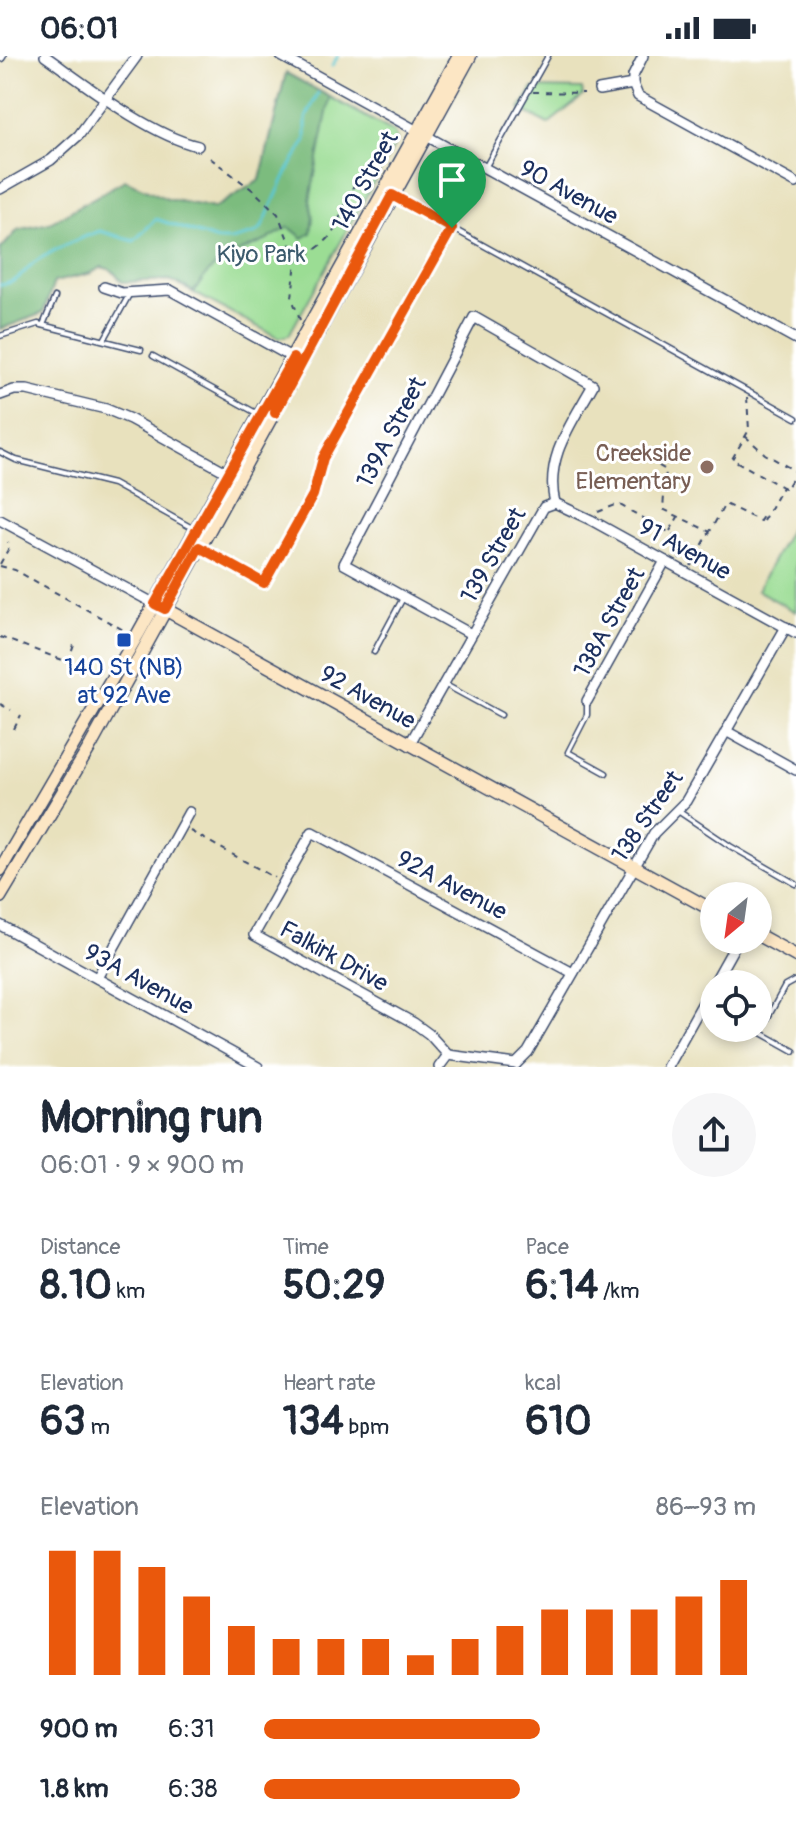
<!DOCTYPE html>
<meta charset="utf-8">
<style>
:root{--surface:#fff;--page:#f6f6f7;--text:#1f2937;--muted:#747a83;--accent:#ea580c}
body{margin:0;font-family:Pangolin,sans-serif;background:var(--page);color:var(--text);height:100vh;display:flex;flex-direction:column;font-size:30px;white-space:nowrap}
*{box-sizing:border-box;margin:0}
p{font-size:26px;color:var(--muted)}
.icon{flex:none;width:44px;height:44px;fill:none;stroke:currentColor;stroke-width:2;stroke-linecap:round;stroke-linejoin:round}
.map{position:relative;height:1011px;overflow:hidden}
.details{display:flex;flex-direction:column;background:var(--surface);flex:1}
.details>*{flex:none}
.needle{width:52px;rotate:209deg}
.fabs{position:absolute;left:700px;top:826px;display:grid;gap:16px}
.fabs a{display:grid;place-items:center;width:72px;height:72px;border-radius:50%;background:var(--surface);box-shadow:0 4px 12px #0003;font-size:40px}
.pin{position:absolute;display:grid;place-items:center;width:68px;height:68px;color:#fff;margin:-82px -34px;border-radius:50% 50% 50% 0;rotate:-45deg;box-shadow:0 0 8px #0007}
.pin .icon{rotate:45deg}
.round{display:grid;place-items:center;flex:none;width:84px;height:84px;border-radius:42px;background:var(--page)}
.headline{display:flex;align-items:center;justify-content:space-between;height:136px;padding:0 40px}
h1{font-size:44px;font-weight:800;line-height:60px}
.metrics{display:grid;grid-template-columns:repeat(3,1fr);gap:12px;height:136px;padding:8px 40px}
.metrics div{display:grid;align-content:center}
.metrics b{font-size:40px;font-weight:800}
.metrics small{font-size:22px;font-weight:400}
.metrics p{font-size:22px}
.chart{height:224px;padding:16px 40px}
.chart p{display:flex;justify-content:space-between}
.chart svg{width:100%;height:144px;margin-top:8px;stroke:var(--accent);stroke-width:6}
ul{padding:0 40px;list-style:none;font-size:26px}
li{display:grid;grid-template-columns:128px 96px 1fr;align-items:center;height:60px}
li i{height:20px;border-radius:10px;background:var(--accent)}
.status{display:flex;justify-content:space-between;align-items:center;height:56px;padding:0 40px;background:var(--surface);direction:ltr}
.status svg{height:22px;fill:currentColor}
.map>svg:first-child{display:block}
.green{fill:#9bdd94;stroke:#5b8679;stroke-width:2}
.forest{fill:#7cbc7e;stroke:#4c766e;stroke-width:2}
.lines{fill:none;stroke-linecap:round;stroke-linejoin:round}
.stream{stroke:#5ac7d2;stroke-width:3}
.lane-casing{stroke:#3a4a6c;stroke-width:7}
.street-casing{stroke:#3a4a6c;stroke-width:12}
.secondary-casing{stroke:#3a4a6c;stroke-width:15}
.path{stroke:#3a4a6c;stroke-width:2;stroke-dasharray:6 6;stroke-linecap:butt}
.lane{stroke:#fff;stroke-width:4}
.street{stroke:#fff;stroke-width:9}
.secondary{stroke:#fce6c4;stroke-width:12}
.route-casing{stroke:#fff;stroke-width:16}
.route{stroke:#ea580c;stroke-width:10}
.education-dot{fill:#8d6e63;stroke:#fff;stroke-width:3}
.transit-dot{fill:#1a4fb4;stroke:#fff;stroke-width:3}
.labels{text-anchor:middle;stroke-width:6;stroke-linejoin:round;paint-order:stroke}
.street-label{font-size:24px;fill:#1b2f5e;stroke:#fff}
.park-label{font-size:24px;fill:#3b5a6c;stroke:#fff}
.education-label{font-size:24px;fill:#785e54;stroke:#fff;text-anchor:end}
.transit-label{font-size:24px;fill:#164399;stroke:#fff}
</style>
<div class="status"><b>06:01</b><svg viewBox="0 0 49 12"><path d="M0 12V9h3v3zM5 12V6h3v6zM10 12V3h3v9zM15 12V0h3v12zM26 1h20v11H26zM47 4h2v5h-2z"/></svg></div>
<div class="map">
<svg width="796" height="1011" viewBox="0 0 796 1011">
<rect width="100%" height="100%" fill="#fff"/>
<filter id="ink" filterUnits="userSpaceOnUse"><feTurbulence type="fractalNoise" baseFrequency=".0125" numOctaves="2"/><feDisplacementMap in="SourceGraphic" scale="16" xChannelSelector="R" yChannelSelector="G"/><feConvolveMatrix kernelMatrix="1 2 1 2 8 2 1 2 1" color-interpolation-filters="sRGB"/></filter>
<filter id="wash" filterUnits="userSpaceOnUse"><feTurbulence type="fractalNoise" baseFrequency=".006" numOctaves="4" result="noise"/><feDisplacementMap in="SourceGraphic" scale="32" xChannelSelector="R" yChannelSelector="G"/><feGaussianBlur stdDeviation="1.8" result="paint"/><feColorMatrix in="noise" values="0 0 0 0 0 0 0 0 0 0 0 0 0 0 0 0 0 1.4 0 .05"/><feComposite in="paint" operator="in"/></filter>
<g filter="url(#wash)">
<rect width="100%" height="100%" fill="#e8e1bd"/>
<g class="green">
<path d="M 286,17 L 394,76 L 397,85 L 289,279 L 279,282 L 170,224 L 122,226 L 112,214 L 102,211 L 91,217 L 54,226 L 43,257 L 0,273 L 0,194 L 18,174 L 50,167 L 125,124 L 167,143 L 214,152 L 260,124 Z"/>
<path d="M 533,32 L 582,33 L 583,40 L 548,68 L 520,53 Z"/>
<path d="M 796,462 L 796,556 L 757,534 Z"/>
</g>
<path class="forest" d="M 286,17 L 330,41 L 310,144 L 313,161 L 311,177 L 303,182 L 289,171 L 265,185 L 223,203 L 205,220 L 194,236 L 170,224 L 122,226 L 112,214 L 102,211 L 91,217 L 54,226 L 43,257 L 0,273 L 0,194 L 18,174 L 50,167 L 125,124 L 167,143 L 214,152 L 260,124 Z"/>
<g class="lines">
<g class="stream">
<path d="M 332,10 L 338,0"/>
<path d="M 0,229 C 24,226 23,211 41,202 C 59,191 80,182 100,175 L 134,185 L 156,163 L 217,184 L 231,184 L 254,178 L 261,173 L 285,120 L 306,84 L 306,62 L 318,37"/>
</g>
</g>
</g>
<g filter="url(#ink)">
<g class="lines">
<defs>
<g id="lane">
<path d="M 486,110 L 548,0"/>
<path d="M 394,140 L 796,362"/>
<path d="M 43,269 L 55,241"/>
<path d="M 0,280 L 38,268 L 141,294"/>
<path d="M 104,284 L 129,239"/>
<path d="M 153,300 L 258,358"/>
<path d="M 0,396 L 16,404 L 113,428 L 194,473"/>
<path d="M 202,493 L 264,527 L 313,439 L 323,402 L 452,172"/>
<path d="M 374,596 L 403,542"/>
<path d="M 444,628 L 501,659"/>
<path d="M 587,646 L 587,659 L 568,696 L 606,717"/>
<path d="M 678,755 L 730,790 L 796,828"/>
<path d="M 794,995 L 760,976 L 785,930 L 796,924"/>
</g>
<g id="street">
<path d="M 45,0 C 86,29 150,79 198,90"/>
<path d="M 281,0 L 796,283"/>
<path d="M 0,1 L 1,0"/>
<path d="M 633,28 L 638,40 L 796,127"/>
<path d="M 633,28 L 633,20 L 643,0"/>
<path d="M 599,34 L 633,28"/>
<path d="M 0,133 L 51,104 L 79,79 L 137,0"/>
<path d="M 104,231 L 122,237 L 170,234 L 293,302"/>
<path d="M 0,339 L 14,334 L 27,334 L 106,353 L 130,363 L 228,417"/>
<path d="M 555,447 L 591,464 L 796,577"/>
<path d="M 0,464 L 155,548"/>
<path d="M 587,645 L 665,505"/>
<path d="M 726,675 L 796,714"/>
<path d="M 409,689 L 544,451 L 555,447 C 544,402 572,367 593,329 L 474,261 L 344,508 L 471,578"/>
<path d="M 0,869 L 258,1011"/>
<path d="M 97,922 L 189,756"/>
<path d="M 448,999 L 429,978 L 414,967 L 254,879 L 312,776 L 573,917"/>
<path d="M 448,999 L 516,1008"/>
<path d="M 516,1008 L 528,996 L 654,777 L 686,745 L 786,571"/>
<path d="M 439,1011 L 448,999"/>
<path d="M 667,1011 L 738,884"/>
</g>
<g id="secondary">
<path d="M 161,551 L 714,855"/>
<path d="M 0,814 L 138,578 L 459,0"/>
<path d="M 0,841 L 91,689 L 470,0"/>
<path d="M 758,879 L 796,900"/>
</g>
</defs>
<use href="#lane" class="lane-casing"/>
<use href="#street" class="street-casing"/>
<use href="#secondary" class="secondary-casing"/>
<g class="path">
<path d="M 533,36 L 584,37"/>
<path d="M 210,102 L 254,135 L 278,158 L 296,204"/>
<path d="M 300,264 L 292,242 L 296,205 C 308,198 322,191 331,179 C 346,158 347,114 382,113"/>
<path d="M 747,341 L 749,374 L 732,403 L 782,431"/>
<path d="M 745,380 L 765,398 L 795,415"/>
<path d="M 638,398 L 666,414 L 663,453 L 710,476"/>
<path d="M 598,456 L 618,448 L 674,479 L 680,503"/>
<path d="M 763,465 L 782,431 L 786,433 L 796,417"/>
<path d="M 670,475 L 678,461"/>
<path d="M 0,508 L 10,490 L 8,486"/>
<path d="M 0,510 L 15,514 L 127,576"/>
<path d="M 691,510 L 725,448 L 760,465 L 763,460 L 765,461"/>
<path d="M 0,581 L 68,606 L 74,589"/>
<path d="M 0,648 L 11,654"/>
<path d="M 14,673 L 21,659"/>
<path d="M 190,775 L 275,822"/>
</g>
<use href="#lane" class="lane"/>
<use href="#street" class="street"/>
<use href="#secondary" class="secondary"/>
</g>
</g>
<g class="lines" filter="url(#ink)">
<defs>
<path id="route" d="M 392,139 L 452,172 L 323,402 L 313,439 L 264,527 L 199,491 L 165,553 L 155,548 L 293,302 L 296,309 L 276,345 L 275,357 Z"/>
</defs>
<use href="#route" class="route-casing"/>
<use href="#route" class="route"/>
</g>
<circle class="education-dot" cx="707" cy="411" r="8"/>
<rect class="transit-dot" x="116" y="576" width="16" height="16" rx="4"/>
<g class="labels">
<g class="street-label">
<text transform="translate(365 125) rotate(-61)" y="8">140 Street</text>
<text transform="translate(569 136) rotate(29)" y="8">90 Avenue</text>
<text transform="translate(391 376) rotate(-62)" y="8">139A Street</text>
<text transform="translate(685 493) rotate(29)" y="8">91 Avenue</text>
<text transform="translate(493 499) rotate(-60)" y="8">139 Street</text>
<text transform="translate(609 566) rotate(-61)" y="8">138A Street</text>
<text transform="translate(368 641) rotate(29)" y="8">92 Avenue</text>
<text transform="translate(647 760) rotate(-55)" y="8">138 Street</text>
<text transform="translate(452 829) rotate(28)" y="8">92A Avenue</text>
<text transform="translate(334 900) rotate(29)" y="8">Falkirk Drive</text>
<text transform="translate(139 923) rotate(29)" y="8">93A Avenue</text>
</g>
<g class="park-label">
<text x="261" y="206">Kiyo Park</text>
</g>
<g class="education-label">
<text x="691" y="405">Creekside<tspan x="691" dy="28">Elementary</tspan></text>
</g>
<g class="transit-label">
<text x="124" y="619">140 St (NB)<tspan x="124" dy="28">at 92 Ave</tspan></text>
</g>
</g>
</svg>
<div class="fabs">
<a><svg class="needle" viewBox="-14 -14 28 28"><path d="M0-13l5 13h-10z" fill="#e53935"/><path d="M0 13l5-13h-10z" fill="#747a83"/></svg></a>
<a><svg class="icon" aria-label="locate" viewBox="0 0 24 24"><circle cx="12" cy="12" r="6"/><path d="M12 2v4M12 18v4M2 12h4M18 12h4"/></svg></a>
</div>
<div class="pin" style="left:452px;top:172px;background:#1e9e55"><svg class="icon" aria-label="arrive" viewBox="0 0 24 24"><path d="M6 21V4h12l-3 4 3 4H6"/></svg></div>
</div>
<section class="details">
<div class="headline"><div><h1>Morning run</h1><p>06:01 · 9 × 900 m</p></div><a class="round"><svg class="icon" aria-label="share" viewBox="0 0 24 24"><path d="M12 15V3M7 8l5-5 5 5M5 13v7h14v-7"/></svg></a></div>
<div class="metrics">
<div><p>Distance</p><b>8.10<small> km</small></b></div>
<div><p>Time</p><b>50:29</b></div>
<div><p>Pace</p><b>6:14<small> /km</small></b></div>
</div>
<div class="metrics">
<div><p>Elevation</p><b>63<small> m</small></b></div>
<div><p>Heart rate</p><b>134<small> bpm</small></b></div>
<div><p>kcal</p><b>610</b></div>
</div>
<div class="chart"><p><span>Elevation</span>86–93 m</p>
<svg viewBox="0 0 160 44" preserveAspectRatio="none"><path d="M5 44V6M15 44V6M25 44V11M35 44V20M45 44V29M55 44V33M65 44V33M75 44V33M85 44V38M95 44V33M105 44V29M115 44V24M125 44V24M135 44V24M145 44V20M155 44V15"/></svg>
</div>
<ul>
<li><b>900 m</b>6:31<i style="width:56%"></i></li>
<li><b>1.8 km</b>6:38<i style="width:52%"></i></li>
</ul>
</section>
